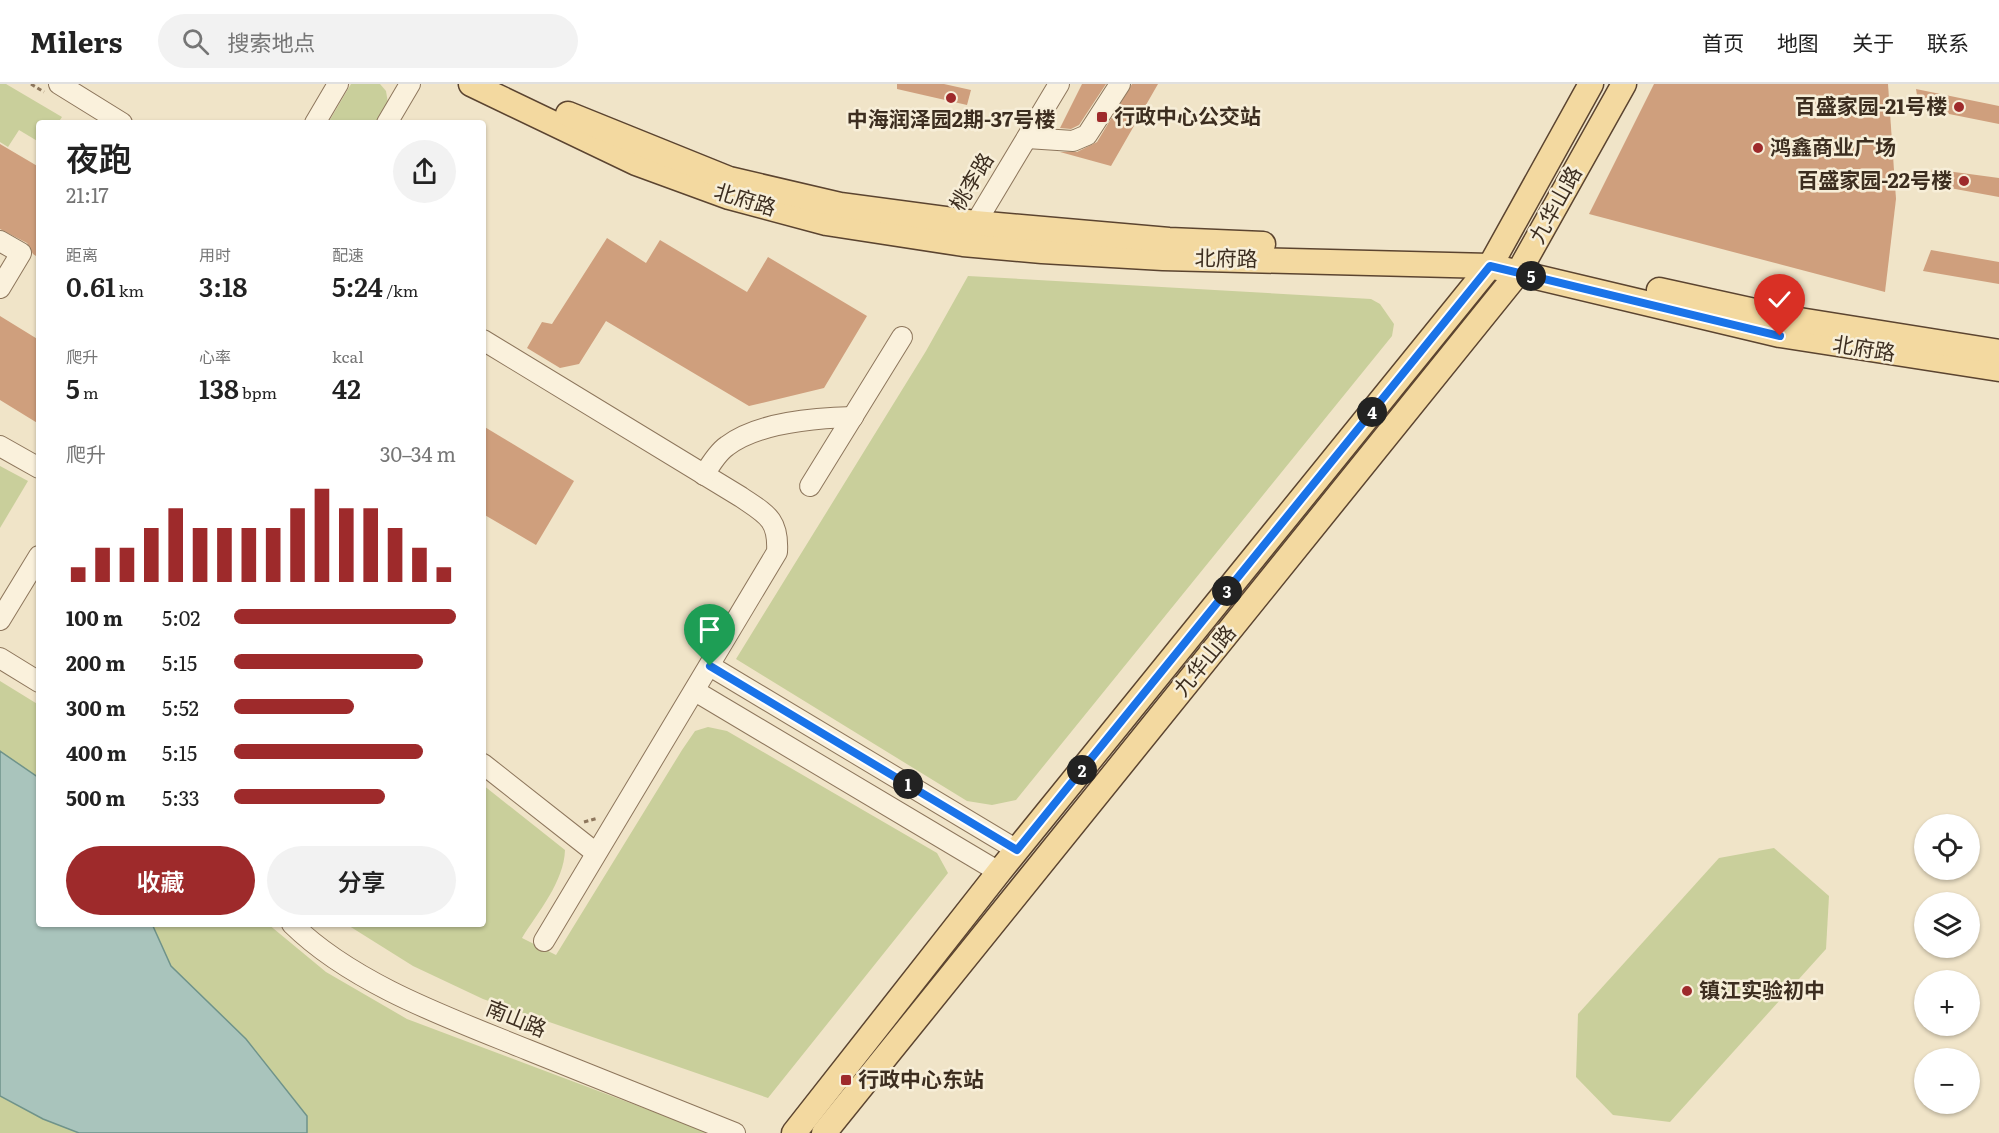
<!DOCTYPE html>
<html lang="zh">
<meta charset="utf-8">
<style>
:root{--surface:#fff;--page:#f2f2f2;--text:#222;--muted:#767676;--line:#e0e0e0;--accent:#9e2a2b}
body{margin:0;font-family:Literata,"Noto Sans SC",serif;background:var(--page);color:var(--text);height:100vh;display:flex;flex-direction:column;font-size:22px;white-space:nowrap}
*{box-sizing:border-box;margin:0}
p{font-size:20px;color:var(--muted)}
.icon{flex:none;width:33px;height:33px;fill:none;stroke:currentColor;stroke-width:2;stroke-linecap:round;stroke-linejoin:round}
.map{position:relative;flex:1;overflow:hidden}
.panel{position:absolute;left:36px;top:36px;width:450px;height:807px;display:flex;flex-direction:column;background:var(--surface);border-radius:6px;box-shadow:0 2px 4px #0004}
.panel>*{flex:none}
.tools{position:absolute;left:1914px;top:730px;display:grid;gap:12px}
.tools a{display:grid;place-items:center;width:66px;height:66px;border-radius:50%;background:var(--surface);box-shadow:0 2px 4px #0004;font-size:30px}
.pin{position:absolute;display:grid;place-items:center;width:51px;height:51px;color:#fff;margin:-62px -26px;border-radius:50% 50% 50% 0;rotate:-45deg;box-shadow:0 0 6px #0007}
.pin .icon{rotate:45deg}
.km{position:absolute;width:30px;height:30px;margin:-15px;border-radius:50%;background:#222;color:#fff;font-size:16px;line-height:30px;text-align:center}
.round{display:grid;place-items:center;flex:none;width:63px;height:63px;border-radius:32px;background:var(--page)}
.head{display:flex;align-items:center;justify-content:space-between;height:102px;padding:0 30px}
h1{font-size:33px;font-weight:600;line-height:45px}
.stats{display:grid;grid-template-columns:repeat(3,1fr);gap:9px;height:102px;padding:6px 30px}
.stats div{display:grid;align-content:center}
.stats b{font-size:26px;font-weight:600}
.stats small{font-size:16px;font-weight:400}
.stats p{font-size:16px}
.chart{height:168px;padding:12px 30px}
.chart p{display:flex;justify-content:space-between}
.chart svg{width:100%;height:108px;margin-top:6px;stroke:var(--accent);stroke-width:6}
.cta{display:flex;gap:12px;margin-top:auto;padding:12px 30px}
.cta a{flex:1;height:69px;border-radius:36px;background:var(--accent);color:#fff;font-size:24px;font-weight:600;line-height:69px;text-align:center}
.cta a+a{background:var(--page);color:var(--text)}
ul{padding:0 30px;list-style:none;font-size:20px}
li{display:grid;grid-template-columns:96px 72px 1fr;align-items:center;height:45px}
li i{height:15px;border-radius:8px;background:var(--accent)}
header{display:flex;align-items:center;gap:36px;box-sizing:border-box;height:84px;padding:0 30px;background:var(--surface);border-bottom:2px solid var(--line)}
header strong{font-size:28px}
nav{display:flex;gap:33px;margin-inline-start:auto;font-size:21px}
.search{width:420px;height:54px;background:var(--page);display:flex;align-items:center;gap:15px;box-sizing:border-box;padding:0 21px;border-radius:33px;color:var(--muted);font-size:22px}
.map>svg:first-child{display:block}
.green{fill:#c9cf9b}
.water{fill:#a9c4bc;stroke:#6f938a;stroke-width:1.5}
.building{fill:#cf9f7d}
.lines{fill:none;stroke-linecap:round;stroke-linejoin:round}
.minor-casing{stroke:#8d765c;stroke-width:22}
.major-casing{stroke:#5b4430;stroke-width:27}
.path{stroke:#8d765c;stroke-width:3;stroke-dasharray:4.5 3;stroke-linecap:butt}
.minor{stroke:#faf1dc;stroke-width:20}
.major{stroke:#f3d9a0;stroke-width:24}
.route-casing{stroke:#fff;stroke-width:12}
.route{stroke:#1a73e8;stroke-width:8}
.poi-dot{fill:#9e2a2b;stroke:#f7eed8;stroke-width:2}
.labels{text-anchor:middle;stroke-width:5;stroke-linejoin:round;paint-order:stroke}
.poi-label{font-size:21px;font-weight:bold;fill:#3d2e20;stroke:#f7eed8;text-anchor:start}
.street-label{font-size:21px;fill:#3d2e20;stroke:#f7eed8}
</style>
<header>
<strong>Milers</strong>
<div class="search"><svg class="icon" aria-label="search" viewBox="0 0 24 24"><circle cx="10" cy="10" r="6"/><path d="M15 15l6 6"/></svg>搜索地点</div>
<nav><a>首页</a><a>地图</a><a>关于</a><a>联系</a></nav>
</header>
<div class="map">
<svg width="1999" height="1049" viewBox="0 0 1999 1049">
<rect width="100%" height="100%" fill="#f0e4c8"/>
<g class="green">
<path d="M 0,0 L 6,0 L 62,33 L 58,39 L 39,39 L 39,58 L 19,46 L 8,63 L 0,58 Z"/>
<path d="M 351,0 L 380,0 L 386,7 L 388,19 L 377,39 L 328,39 Z"/>
<path d="M 968,192 L 1371,215 L 1380,220 L 1394,240 L 1392,252 L 1016,716 L 992,721 L 967,717 L 736,575 L 926,267 Z"/>
<path d="M 0,382 L 28,397 L 0,444 Z"/>
<path d="M 0,597 L 39,621 L 39,840 L 268,840 L 326,888 L 407,935 L 710,1049 L 0,1049 Z"/>
<path d="M 708,643 L 727,647 L 937,769 L 948,789 L 768,1014 L 483,915 L 413,882 L 346,840 L 483,840 L 483,701 L 565,766 C 564,798 538,828 522,854 L 556,871 L 682,666 L 695,647 Z"/>
<path d="M 1774,764 L 1829,812 L 1826,865 L 1670,1038 L 1613,1031 L 1576,993 L 1578,930 L 1719,774 Z"/>
</g>
<path class="water" d="M 0,667 L 39,694 L 39,840 L 152,840 L 171,882 L 246,955 L 307,1032 L 307,1049 L 79,1049 L 43,1035 L 0,1012 Z"/>
<g class="building">
<path d="M 897,0 L 944,0 L 971,6 L 967,21 L 897,5 Z"/>
<path d="M 1082,0 L 1106,0 L 1079,41 L 1071,45 L 1060,44 Z"/>
<path d="M 1132,0 L 1158,0 L 1111,82 L 1060,68 L 1077,68 L 1097,58 Z"/>
<path d="M 1654,0 L 1888,0 L 1896,115 L 1885,208 L 1589,130 Z"/>
<path d="M 1916,5 L 1999,22 L 1999,40 L 1919,24 Z"/>
<path d="M 0,60 L 39,83 L 39,174 L 33,170 L 27,159 L 0,145 Z"/>
<path d="M 1932,85 L 1999,94 L 1999,113 L 1928,100 Z"/>
<path d="M 607,154 L 646,179 L 660,156 L 747,208 L 768,173 L 867,232 L 824,304 L 749,322 L 606,237 L 579,280 L 560,284 L 527,264 L 542,238 L 552,240 Z"/>
<path d="M 1931,166 L 1999,178 L 1999,200 L 1923,187 Z"/>
<path d="M 0,232 L 39,256 L 39,340 L 0,316 Z"/>
<path d="M 483,342 L 574,397 L 536,461 L 483,430 Z"/>
</g>
<g class="lines">
<defs>
<g id="minor">
<path d="M 59,0 L 122,39"/>
<path d="M 315,39 L 338,0"/>
<path d="M 387,39 L 410,0"/>
<path d="M 1027,54 L 1073,57 L 1087,51 L 1120,0"/>
<path d="M 969,150 L 1059,0"/>
<path d="M 0,157 L 21,169 L 0,204"/>
<path d="M 483,256 L 741,413 C 766,430 779,435 777,468 L 544,857"/>
<path d="M 0,362 L 39,384"/>
<path d="M 704,391 C 710,381 718,368 727,362 C 759,338 815,334 853,333"/>
<path d="M 810,402 L 902,253"/>
<path d="M 0,536 L 39,472"/>
<path d="M 0,574 L 39,598"/>
<path d="M 710,582 L 1017,766"/>
<path d="M 695,607 L 999,788"/>
<path d="M 483,680 L 596,769"/>
<path d="M 292,840 C 353,900 449,934 528,966 C 597,994 666,1021 735,1049"/>
</g>
<g id="major">
<path d="M 471,0 L 636,79 L 729,113 L 826,139 L 963,160 L 1042,167 L 1163,174 L 1490,182 L 1780,251 L 1999,285"/>
<path d="M 568,30 L 729,95 L 840,121 L 975,139 L 1169,156 L 1263,160"/>
<path d="M 1659,206 L 1787,234 L 1999,268"/>
<path d="M 794,1049 L 999,788 L 1490,182 L 1591,0"/>
<path d="M 824,1049 L 1518,189 L 1624,0"/>
</g>
</defs>
<use href="#minor" class="minor-casing"/>
<use href="#major" class="major-casing"/>
<g class="path">
<path d="M 31,0 L 44,8"/>
<path d="M 584,738 L 598,734"/>
</g>
<use href="#minor" class="minor"/>
<use href="#major" class="major"/>
</g>
<g class="lines">
<defs>
<path id="route" d="M 710,582 L 1017,766 L 1490,182 L 1780,252"/>
</defs>
<use href="#route" class="route-casing"/>
<use href="#route" class="route"/>
</g>
<g class="poi-dot">
<circle cx="951" cy="14" r="6"/>
<circle cx="1959" cy="23" r="6"/>
<rect x="1096" y="27" width="12" height="12" rx="3"/>
<circle cx="1758" cy="64" r="6"/>
<circle cx="1964" cy="97" r="6"/>
<circle cx="1687" cy="907" r="6"/>
<rect x="840" y="990" width="12" height="12" rx="3"/>
</g>
<g class="labels">
<g class="poi-label">
<text x="1947" y="30" text-anchor="end">百盛家园-21号楼</text>
<text x="1114" y="40">行政中心公交站</text>
<text x="951" y="43" text-anchor="middle">中海润泽园2期-37号楼</text>
<text x="1770" y="71">鸿鑫商业广场</text>
<text x="1952" y="104" text-anchor="end">百盛家园-22号楼</text>
<text x="1699" y="914">镇江实验初中</text>
<text x="858" y="1003">行政中心东站</text>
</g>
<g class="street-label">
<text transform="translate(972 98) rotate(-59)" y="7">桃李路</text>
<text transform="translate(745 116) rotate(17)" y="7">北府路</text>
<text transform="translate(1556 121) rotate(-61)" y="7">九华山路</text>
<text transform="translate(1226 175) rotate(1)" y="7">北府路</text>
<text transform="translate(1864 265) rotate(9)" y="7">北府路</text>
<text transform="translate(1205 577) rotate(-51)" y="7">九华山路</text>
<text transform="translate(516 935) rotate(22)" y="7">南山路</text>
</g>
</g>
</svg>
<div class="tools">
<a><svg class="icon" aria-label="locate" viewBox="0 0 24 24"><circle cx="12" cy="12" r="6"/><path d="M12 2v4M12 18v4M2 12h4M18 12h4"/></svg></a>
<a><svg class="icon" aria-label="layers" viewBox="0 0 24 24"><path d="M12 4l9 5-9 5-9-5zM3 14l9 5 9-5"/></svg></a>
<a>+</a>
<a>−</a>
</div>
<div class="pin" style="left:710px;top:582px;background:#1e9e55"><svg class="icon" aria-label="arrive" viewBox="0 0 24 24"><path d="M6 21V4h12l-3 4 3 4H6"/></svg></div>
<div class="pin" style="left:1780px;top:252px;background:#d93025"><svg class="icon" aria-label="check" viewBox="0 0 24 24"><path d="M5 12l5 5 9-10"/></svg></div>
<b class="km" style="left:908px;top:700px">1</b>
<b class="km" style="left:1082px;top:686px">2</b>
<b class="km" style="left:1227px;top:507px">3</b>
<b class="km" style="left:1372px;top:328px">4</b>
<b class="km" style="left:1531px;top:192px">5</b>
<section class="panel">
<div class="head"><div><h1>夜跑</h1><p>21:17</p></div><a class="round"><svg class="icon" aria-label="share" viewBox="0 0 24 24"><path d="M12 15V3M7 8l5-5 5 5M5 13v7h14v-7"/></svg></a></div>
<div class="stats">
<div><p>距离</p><b>0.61<small> km</small></b></div>
<div><p>用时</p><b>3:18</b></div>
<div><p>配速</p><b>5:24<small> /km</small></b></div>
</div>
<div class="stats">
<div><p>爬升</p><b>5<small> m</small></b></div>
<div><p>心率</p><b>138<small> bpm</small></b></div>
<div><p>kcal</p><b>42</b></div>
</div>
<div class="chart"><p><span>爬升</span>30–34 m</p>
<svg viewBox="0 0 160 44" preserveAspectRatio="none"><path d="M5 44V38M15 44V30M25 44V30M35 44V22M45 44V14M55 44V22M65 44V22M75 44V22M85 44V22M95 44V14M105 44V6M115 44V14M125 44V14M135 44V22M145 44V30M155 44V38"/></svg>
</div>
<ul>
<li><b>100 m</b>5:02<i style="width:100%"></i></li>
<li><b>200 m</b>5:15<i style="width:85%"></i></li>
<li><b>300 m</b>5:52<i style="width:54%"></i></li>
<li><b>400 m</b>5:15<i style="width:85%"></i></li>
<li><b>500 m</b>5:33<i style="width:68%"></i></li>
</ul>
<div class="cta"><a>收藏</a><a>分享</a></div>
</section>
</div>
